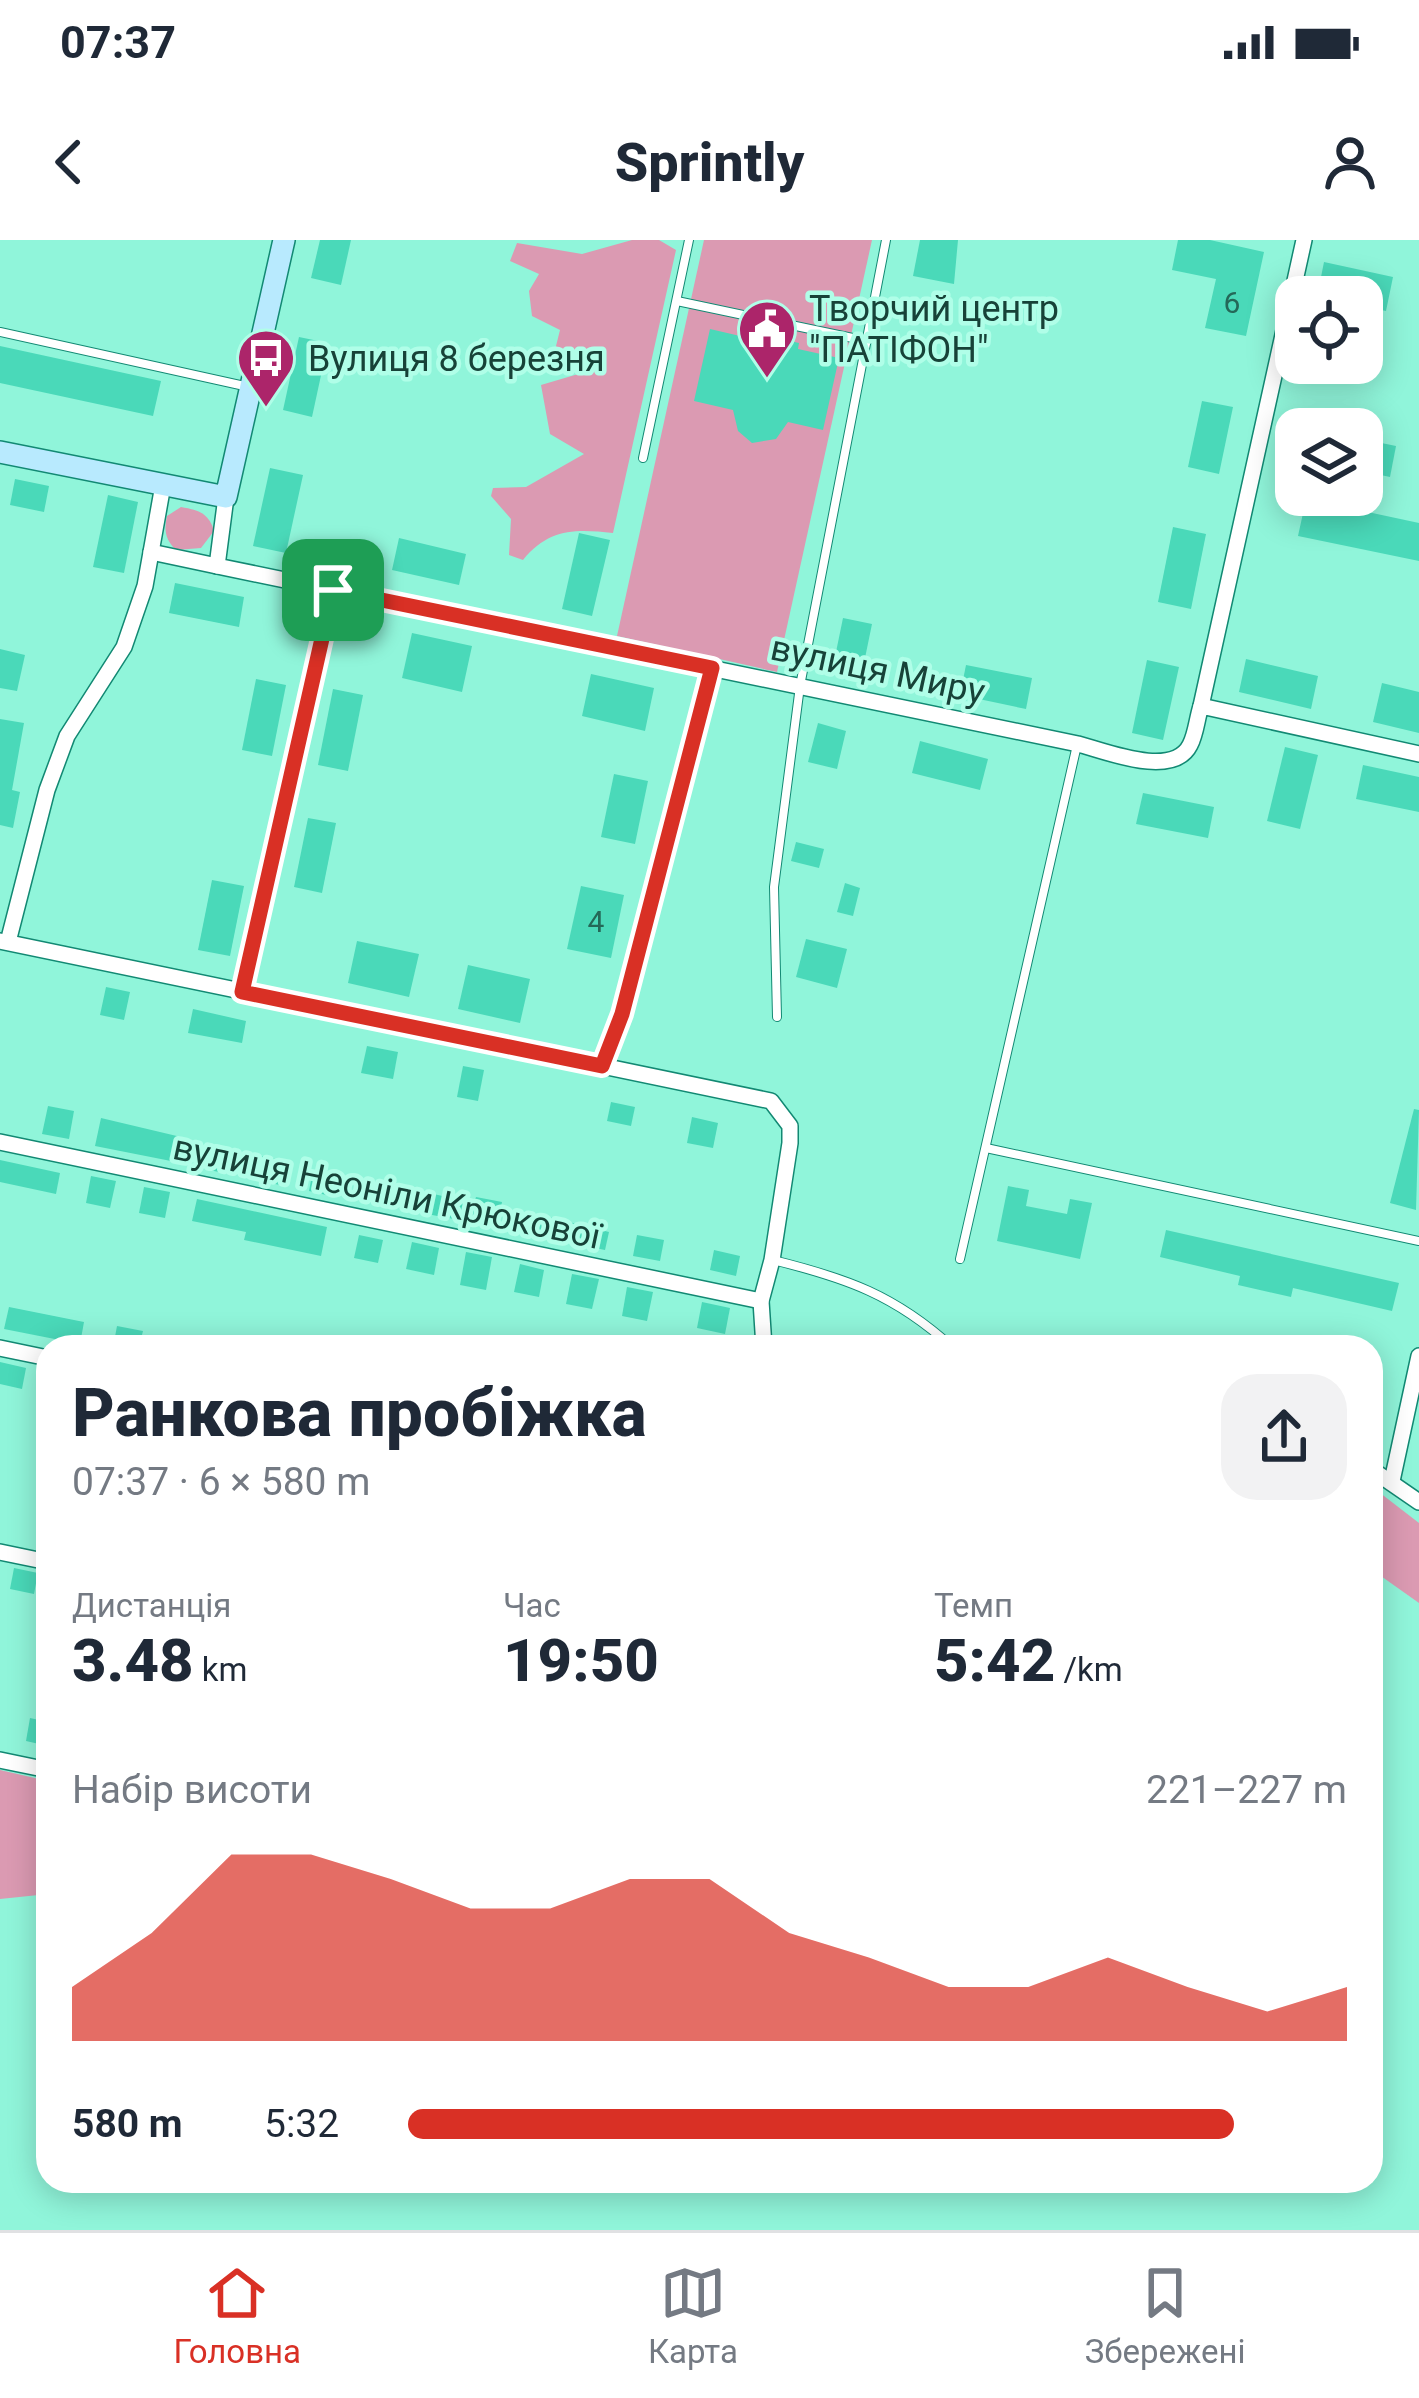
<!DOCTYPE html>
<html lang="uk">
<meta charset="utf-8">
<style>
:root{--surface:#fff;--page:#f2f2f3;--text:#1f2937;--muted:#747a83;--line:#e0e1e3;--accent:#d93025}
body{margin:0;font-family:Roboto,sans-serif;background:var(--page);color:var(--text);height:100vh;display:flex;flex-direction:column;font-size:45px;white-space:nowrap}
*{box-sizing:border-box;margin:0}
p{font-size:39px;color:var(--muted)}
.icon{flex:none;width:66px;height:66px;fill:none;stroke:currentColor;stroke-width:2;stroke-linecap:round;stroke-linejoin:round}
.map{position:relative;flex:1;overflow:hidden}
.panel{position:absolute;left:36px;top:1095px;width:1347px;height:858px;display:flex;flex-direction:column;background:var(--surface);border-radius:36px;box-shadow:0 6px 30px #0003}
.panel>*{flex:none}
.controls{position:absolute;left:1275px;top:36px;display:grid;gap:24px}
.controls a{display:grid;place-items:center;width:108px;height:108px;border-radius:24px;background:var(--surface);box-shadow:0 6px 30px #0003;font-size:60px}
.pin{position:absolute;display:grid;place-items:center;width:102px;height:102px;color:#fff;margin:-51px;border-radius:24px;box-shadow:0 6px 18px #0006}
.round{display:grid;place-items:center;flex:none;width:126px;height:126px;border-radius:36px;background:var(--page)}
.summary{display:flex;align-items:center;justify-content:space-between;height:204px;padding:0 36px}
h1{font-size:66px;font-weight:800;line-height:90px}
.stats{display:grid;grid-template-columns:repeat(3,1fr);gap:18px;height:204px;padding:12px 36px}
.stats div{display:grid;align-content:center}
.stats b{font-size:60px;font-weight:800}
.stats small{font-size:33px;font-weight:400}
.stats p{font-size:33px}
.chart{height:336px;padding:24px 36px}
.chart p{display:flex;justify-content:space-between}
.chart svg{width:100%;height:216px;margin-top:12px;fill:var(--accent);opacity:.7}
ul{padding:0 36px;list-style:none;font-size:39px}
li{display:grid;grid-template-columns:192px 144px 1fr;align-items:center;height:90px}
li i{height:30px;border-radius:15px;background:var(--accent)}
.status{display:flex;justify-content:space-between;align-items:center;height:84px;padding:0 60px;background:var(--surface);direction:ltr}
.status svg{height:33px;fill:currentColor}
header{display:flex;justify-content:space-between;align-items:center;height:156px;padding:0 36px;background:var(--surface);font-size:54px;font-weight:800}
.tabs{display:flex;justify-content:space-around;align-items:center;height:168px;border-top:3px solid var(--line);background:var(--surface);font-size:33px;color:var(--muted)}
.tabs a{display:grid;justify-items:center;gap:6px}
.tabs .on{color:var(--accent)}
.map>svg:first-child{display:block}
.green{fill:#db9ab2}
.building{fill:#4ad9b9}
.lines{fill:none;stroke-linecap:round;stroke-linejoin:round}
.lane-casing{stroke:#128973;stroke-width:10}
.street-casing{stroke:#128973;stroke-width:18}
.secondary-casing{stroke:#128973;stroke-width:24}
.lane{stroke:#fff;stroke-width:8}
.street{stroke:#fff;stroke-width:15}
.secondary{stroke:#b8eafe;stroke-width:21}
.route-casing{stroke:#fff;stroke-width:24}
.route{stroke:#d93025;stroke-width:15}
.labels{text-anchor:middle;stroke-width:9;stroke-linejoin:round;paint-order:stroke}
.number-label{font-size:30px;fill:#246858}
.poi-label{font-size:36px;fill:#174238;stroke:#b0fee8;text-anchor:start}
.street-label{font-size:36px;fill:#174238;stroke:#b0fee8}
</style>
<div class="status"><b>07:37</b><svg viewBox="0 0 49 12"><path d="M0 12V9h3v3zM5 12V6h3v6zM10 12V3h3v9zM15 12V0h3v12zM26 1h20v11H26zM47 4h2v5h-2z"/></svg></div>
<header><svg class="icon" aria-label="back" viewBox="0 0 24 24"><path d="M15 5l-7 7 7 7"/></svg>Sprintly<svg class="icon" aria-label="person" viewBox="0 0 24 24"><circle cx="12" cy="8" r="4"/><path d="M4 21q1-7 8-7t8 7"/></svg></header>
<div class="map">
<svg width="1419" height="1990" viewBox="0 0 1419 1990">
<rect width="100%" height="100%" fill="#90f5da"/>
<g class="green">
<path d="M 632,0 L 659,0 L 676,10 L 613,293 C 576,289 549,288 523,320 L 509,315 L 511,279 L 491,256 L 493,248 L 526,247 L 584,214 L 550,194 L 541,145 L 585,132 L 592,120 L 563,119 L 556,106 L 560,90 L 532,76 L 529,51 L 539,34 L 510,21 L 517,3 L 582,14 Z"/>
<path d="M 704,0 L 872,0 L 777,432 L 617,396 Z"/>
<path d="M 181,267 C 198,270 209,273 214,291 L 201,308 L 176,310 C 165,299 164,291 167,276 Z"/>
<path d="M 1371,1246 L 1419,1283 L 1419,1363 L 1371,1329 Z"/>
<path d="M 0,1530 L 48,1541 L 48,1654 L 0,1659 Z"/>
</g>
<g class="building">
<path d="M 320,0 L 351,0 L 341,45 L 311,38 Z"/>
<path d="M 920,0 L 958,0 L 954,44 L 913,36 Z"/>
<path d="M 1178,0 L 1210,0 L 1264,12 L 1246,96 L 1205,88 L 1216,39 L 1172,30 Z"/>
<path d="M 1324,22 L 1393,37 L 1386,71 L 1362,66 L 1362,57 L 1317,57 Z"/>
<path d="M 710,89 L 753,99 L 754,93 L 799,103 L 798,109 L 839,118 L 823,190 L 788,182 L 776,199 L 752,203 L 738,191 L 733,170 L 694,161 Z"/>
<path d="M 299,97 L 328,103 L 312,177 L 283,170 Z"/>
<path d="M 0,106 L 161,141 L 153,176 L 0,143 Z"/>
<path d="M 1202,161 L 1233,167 L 1219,234 L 1188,227 Z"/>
<path d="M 1362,199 L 1396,206 L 1390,237 L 1362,231 Z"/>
<path d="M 270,228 L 303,235 L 286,313 L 253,306 Z"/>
<path d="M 15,239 L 49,246 L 44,272 L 10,265 Z"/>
<path d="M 108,255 L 138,262 L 124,333 L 93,327 Z"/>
<path d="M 1307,255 L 1351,255 L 1349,268 L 1419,283 L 1419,321 L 1298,296 Z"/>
<path d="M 1173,287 L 1206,294 L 1191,369 L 1158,362 Z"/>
<path d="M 579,293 L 610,300 L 592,376 L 562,369 Z"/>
<path d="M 399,298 L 466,314 L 459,345 L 392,330 Z"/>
<path d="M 175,343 L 244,357 L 239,387 L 169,373 Z"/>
<path d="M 843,378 L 872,384 L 865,418 L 836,412 Z"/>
<path d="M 412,393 L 472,406 L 462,452 L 402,438 Z"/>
<path d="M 0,409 L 25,415 L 17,451 L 0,448 Z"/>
<path d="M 1246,419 L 1318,436 L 1311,469 L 1239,452 Z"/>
<path d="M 1147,420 L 1179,427 L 1163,500 L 1132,493 Z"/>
<path d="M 966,425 L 1032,438 L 1026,469 L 960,455 Z"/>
<path d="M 591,434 L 654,448 L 645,491 L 582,476 Z"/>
<path d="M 256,439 L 286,445 L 272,516 L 242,510 Z"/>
<path d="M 1382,443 L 1419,452 L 1419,493 L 1373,482 Z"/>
<path d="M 333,449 L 363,455 L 348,531 L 318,525 Z"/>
<path d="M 0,479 L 24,483 L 12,550 L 20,552 L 13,588 L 0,585 Z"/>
<path d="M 818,483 L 846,491 L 837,529 L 808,522 Z"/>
<path d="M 920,501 L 988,519 L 980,550 L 912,533 Z"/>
<path d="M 1285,507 L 1318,515 L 1300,589 L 1267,581 Z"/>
<path d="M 1363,525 L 1419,537 L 1419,572 L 1356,559 Z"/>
<path d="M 614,534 L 648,541 L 635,604 L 601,597 Z"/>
<path d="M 1143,553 L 1214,567 L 1208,598 L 1136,584 Z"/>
<path d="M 308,578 L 336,583 L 322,653 L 294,647 Z"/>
<path d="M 796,602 L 824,609 L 819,628 L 791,621 Z"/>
<path d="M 212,640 L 244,646 L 230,716 L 198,710 Z"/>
<path d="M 845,643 L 860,648 L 853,676 L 837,672 Z"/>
<path d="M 581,646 L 624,655 L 611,718 L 567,709 Z"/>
<path d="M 806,699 L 847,709 L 837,748 L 796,737 Z"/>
<path d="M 357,701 L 419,714 L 409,757 L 348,743 Z"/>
<path d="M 468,725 L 530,739 L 520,783 L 458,769 Z"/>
<path d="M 106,747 L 130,752 L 124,780 L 100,775 Z"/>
<path d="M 193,769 L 246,781 L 242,803 L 188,793 Z"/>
<path d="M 367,806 L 398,812 L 393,839 L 361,833 Z"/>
<path d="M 463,826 L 484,830 L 478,861 L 457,857 Z"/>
<path d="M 611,862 L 635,867 L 631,886 L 607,881 Z"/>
<path d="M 48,866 L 74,871 L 69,899 L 42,894 Z"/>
<path d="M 1414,869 L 1419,870 L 1416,970 L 1390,963 Z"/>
<path d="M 692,877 L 718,883 L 713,908 L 687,903 Z"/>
<path d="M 101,878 L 181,897 L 176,922 L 95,906 Z"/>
<path d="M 209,905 L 234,910 L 229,934 L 204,929 Z"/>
<path d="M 262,916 L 285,921 L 280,945 L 257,940 Z"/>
<path d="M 0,920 L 60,933 L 56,954 L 0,942 Z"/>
<path d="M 313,930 L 340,935 L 335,957 L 309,951 Z"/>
<path d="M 91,936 L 116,941 L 110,968 L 86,963 Z"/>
<path d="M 369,940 L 393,944 L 388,966 L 365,961 Z"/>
<path d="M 1008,946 L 1029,950 L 1026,966 L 1067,974 L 1070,959 L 1092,963 L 1080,1019 L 997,1001 Z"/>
<path d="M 144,947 L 170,952 L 165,978 L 139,973 Z"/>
<path d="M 420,951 L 474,963 L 476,957 L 502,962 L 497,987 L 416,972 Z"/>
<path d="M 197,959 L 327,987 L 321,1016 L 244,1000 L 246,992 L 192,981 Z"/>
<path d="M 529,972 L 609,992 L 605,1010 L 525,994 Z"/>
<path d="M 1166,990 L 1399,1043 L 1392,1071 L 1293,1048 L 1291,1057 L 1238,1045 L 1240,1036 L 1160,1017 Z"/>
<path d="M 359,995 L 383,1000 L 378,1023 L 354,1018 Z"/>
<path d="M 637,995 L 664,1000 L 660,1021 L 633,1016 Z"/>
<path d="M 412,1002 L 439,1008 L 434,1035 L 406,1029 Z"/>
<path d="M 714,1010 L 740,1016 L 736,1036 L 710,1030 Z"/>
<path d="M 466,1012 L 492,1017 L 486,1050 L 460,1045 Z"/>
<path d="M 520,1024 L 544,1030 L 539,1057 L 514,1052 Z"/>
<path d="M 572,1034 L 599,1039 L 592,1069 L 566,1064 Z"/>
<path d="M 627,1047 L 653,1052 L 647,1081 L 622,1076 Z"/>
<path d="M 702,1062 L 730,1068 L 725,1094 L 697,1088 Z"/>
<path d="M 9,1067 L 84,1082 L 80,1104 L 4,1089 Z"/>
<path d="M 117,1086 L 143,1091 L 139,1107 L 113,1107 Z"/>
<path d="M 0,1122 L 26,1128 L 22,1149 L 0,1144 Z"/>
<path d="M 14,1328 L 38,1333 L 34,1354 L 10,1349 Z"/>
<path d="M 30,1478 L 48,1482 L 48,1506 L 26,1501 Z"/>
</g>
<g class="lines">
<defs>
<g id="lane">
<path d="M 677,61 L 867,101"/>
<path d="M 0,92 L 249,147"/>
<path d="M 643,218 L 689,0"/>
<path d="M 777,777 L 774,647 L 800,446 L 886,0"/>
<path d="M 986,908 L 1419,1001"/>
<path d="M 960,1019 L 1077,505"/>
<path d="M 773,1020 C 846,1038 895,1055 952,1107"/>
</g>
<g id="street">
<path d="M 226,257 L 217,326 L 1078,504 C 1105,511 1173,539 1190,505 C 1196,494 1197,478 1201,466 L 1419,514"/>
<path d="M 151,312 L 217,326"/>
<path d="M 1201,466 L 1304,0"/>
<path d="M 0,701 L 771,861 L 790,886 L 790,903 L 772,1020 L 761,1061 L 764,1107"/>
<path d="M 8,702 L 47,550 L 67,496 L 124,407 L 145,346 L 163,245"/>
<path d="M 242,751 L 333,350"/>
<path d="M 601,826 L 622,774 L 712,428"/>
<path d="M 0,902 L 761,1061"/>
<path d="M 0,1108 L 48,1118"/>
<path d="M 1371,1229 L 1419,1262"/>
<path d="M 1392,1241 L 1419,1116"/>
<path d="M 0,1312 L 48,1322"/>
<path d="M 0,1520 L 48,1530"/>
</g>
<path id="secondary" d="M 0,212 L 226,257 L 284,0"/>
</defs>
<use href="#lane" class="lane-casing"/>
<use href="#street" class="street-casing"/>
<use href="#secondary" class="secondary-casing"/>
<use href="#lane" class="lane"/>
<use href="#street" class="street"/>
<use href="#secondary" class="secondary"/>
</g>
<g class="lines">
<defs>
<path id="route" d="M 333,350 L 712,428 L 622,774 L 602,826 L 242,752 Z"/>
</defs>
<use href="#route" class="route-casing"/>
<use href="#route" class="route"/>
</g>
<defs>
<symbol id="civic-pin" viewBox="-11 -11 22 30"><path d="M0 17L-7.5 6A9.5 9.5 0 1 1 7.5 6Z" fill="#ac256a" stroke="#b0fee8"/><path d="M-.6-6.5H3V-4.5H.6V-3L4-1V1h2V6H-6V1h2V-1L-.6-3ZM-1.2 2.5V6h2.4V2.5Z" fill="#fff"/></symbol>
<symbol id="bus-pin" viewBox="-11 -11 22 30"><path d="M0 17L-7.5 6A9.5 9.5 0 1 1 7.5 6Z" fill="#ac256a" stroke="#b0fee8"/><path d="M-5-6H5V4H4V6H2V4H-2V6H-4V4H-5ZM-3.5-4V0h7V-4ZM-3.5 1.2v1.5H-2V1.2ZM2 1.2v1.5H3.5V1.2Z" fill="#fff"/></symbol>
</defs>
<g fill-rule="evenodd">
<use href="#civic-pin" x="734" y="56" width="66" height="90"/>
<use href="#bus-pin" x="233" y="85" width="66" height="90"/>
</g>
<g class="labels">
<g class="number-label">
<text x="1232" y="73">6</text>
<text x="596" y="692">4</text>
</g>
<g class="poi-label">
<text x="809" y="81">Творчий центр<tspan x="809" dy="41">"ПАТІФОН"</tspan></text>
<text x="308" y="131">Вулиця 8 березня</text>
</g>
<g class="street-label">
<text transform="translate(878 429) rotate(12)" y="13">вулиця Миру</text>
<text transform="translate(387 951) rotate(12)" y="13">вулиця Неоніли Крюкової</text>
</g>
</g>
</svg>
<div class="controls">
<a><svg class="icon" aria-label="locate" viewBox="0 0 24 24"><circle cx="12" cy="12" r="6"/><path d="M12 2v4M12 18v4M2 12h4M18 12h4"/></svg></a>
<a><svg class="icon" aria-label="layers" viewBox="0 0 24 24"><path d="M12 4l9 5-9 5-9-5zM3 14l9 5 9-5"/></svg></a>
</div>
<div class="pin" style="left:333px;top:350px;background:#1e9e55"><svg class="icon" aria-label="arrive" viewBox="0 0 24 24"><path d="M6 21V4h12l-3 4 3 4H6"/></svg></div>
<section class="panel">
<div class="summary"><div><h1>Ранкова пробіжка</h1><p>07:37 · 6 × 580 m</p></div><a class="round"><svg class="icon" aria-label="share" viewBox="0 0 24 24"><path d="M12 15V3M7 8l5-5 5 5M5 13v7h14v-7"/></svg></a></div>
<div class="stats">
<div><p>Дистанція</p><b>3.48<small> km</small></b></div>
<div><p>Час</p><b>19:50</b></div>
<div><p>Темп</p><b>5:42<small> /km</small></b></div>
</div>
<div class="chart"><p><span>Набір висоти</span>221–227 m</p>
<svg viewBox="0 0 160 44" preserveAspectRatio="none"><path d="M0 44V33L10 22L20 6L30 6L40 11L50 17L60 17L70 11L80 11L90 22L100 27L110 33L120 33L130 27L140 33L150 38L160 33V44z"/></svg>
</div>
<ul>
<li><b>580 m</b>5:32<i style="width:88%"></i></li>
</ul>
</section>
</div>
<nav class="tabs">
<a class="on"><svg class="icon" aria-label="home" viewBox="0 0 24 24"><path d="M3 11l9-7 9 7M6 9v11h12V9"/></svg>Головна</a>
<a><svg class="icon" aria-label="map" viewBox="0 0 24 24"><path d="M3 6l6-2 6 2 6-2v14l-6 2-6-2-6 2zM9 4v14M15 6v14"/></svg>Карта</a>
<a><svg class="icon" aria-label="saved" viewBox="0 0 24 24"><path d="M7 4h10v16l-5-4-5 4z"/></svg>Збережені</a>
</nav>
